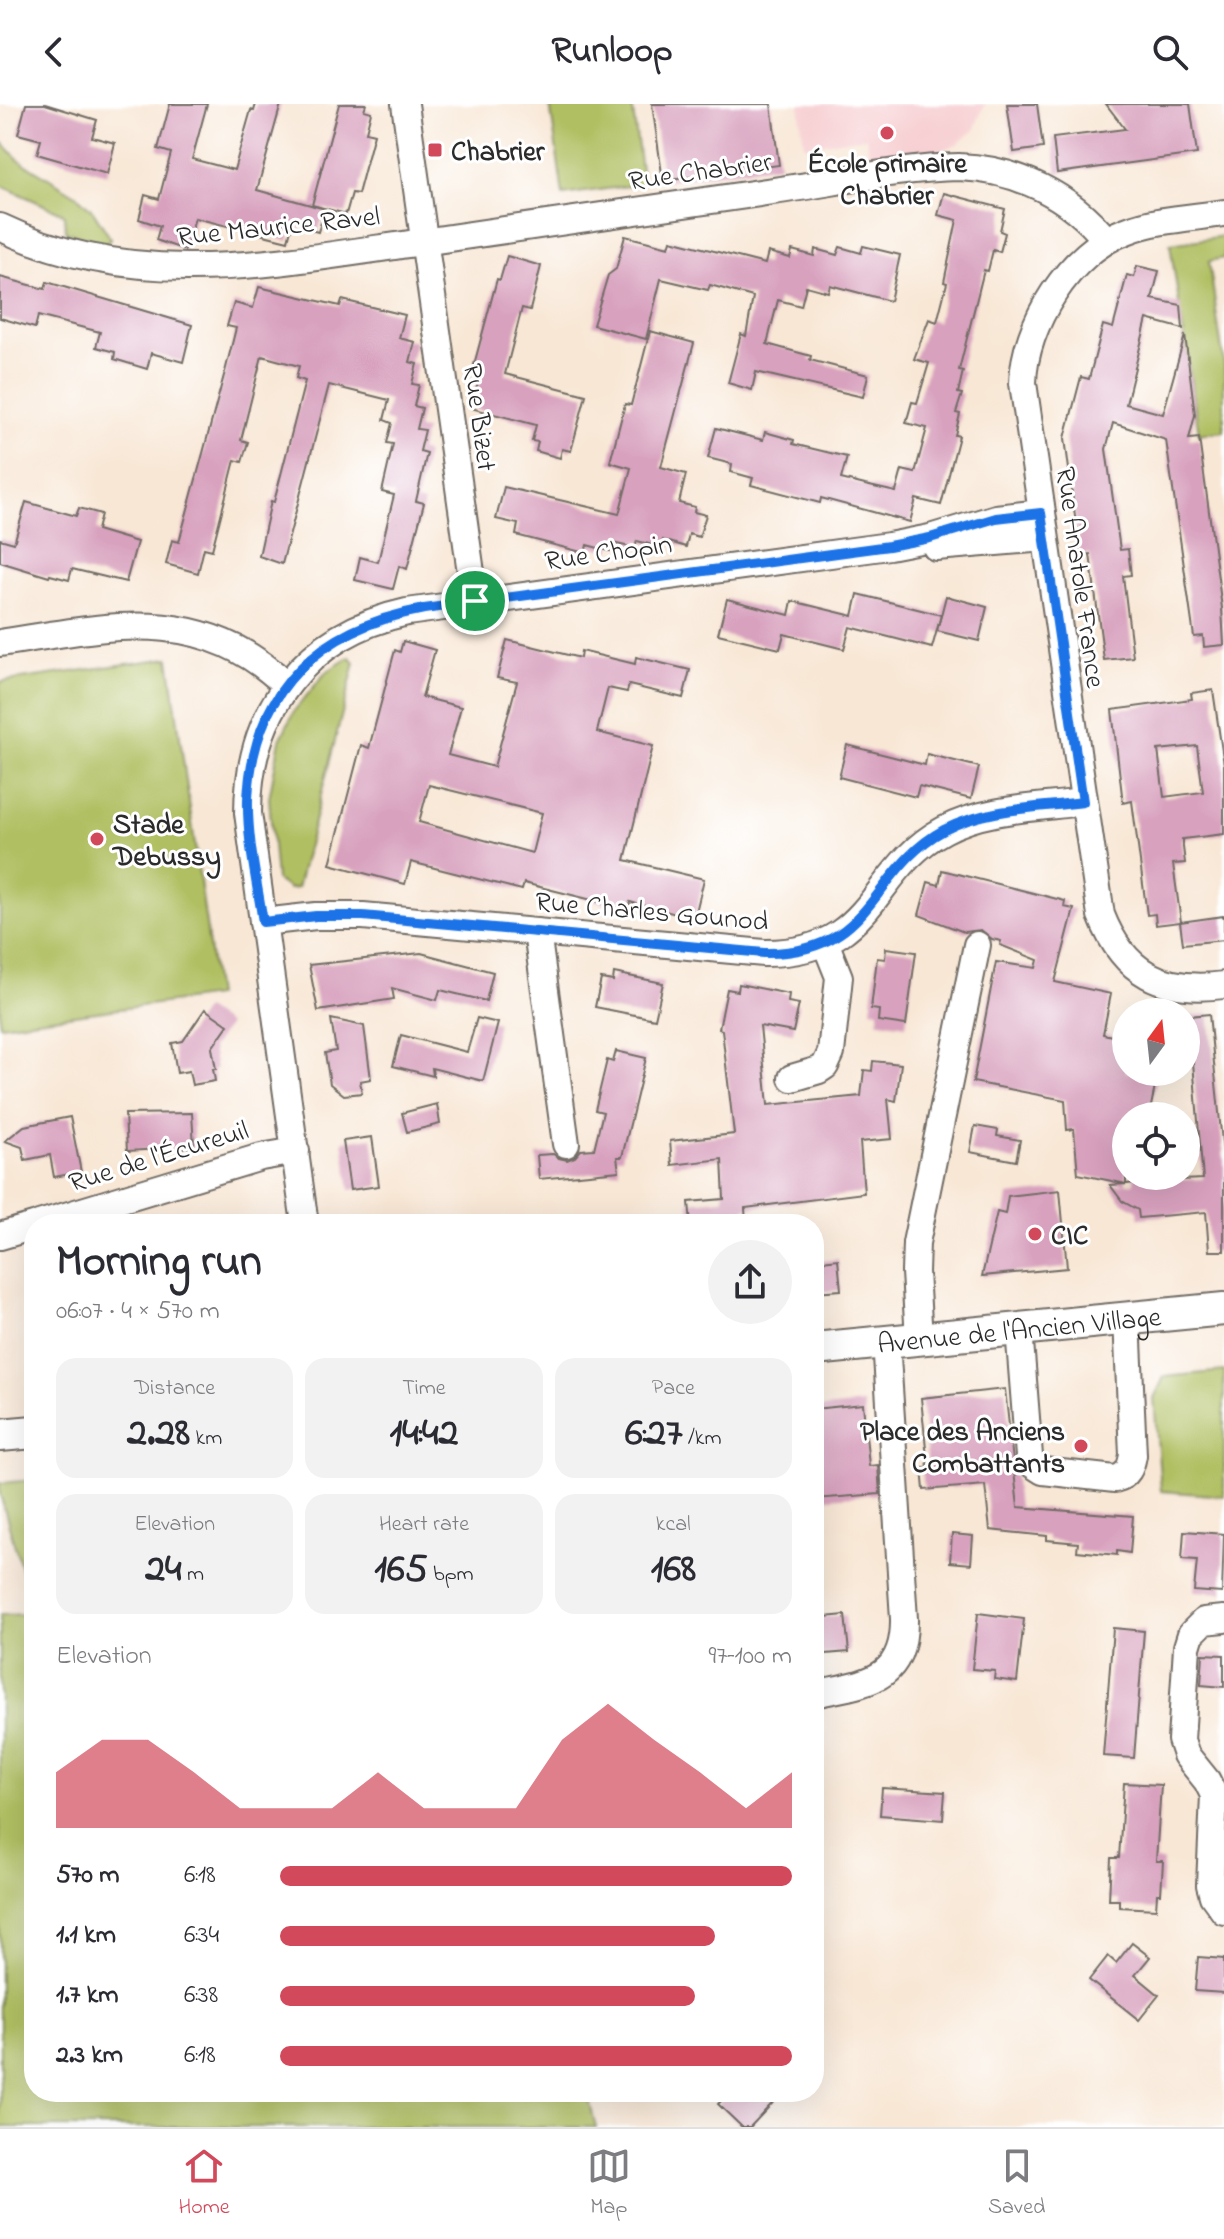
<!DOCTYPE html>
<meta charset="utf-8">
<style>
:root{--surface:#fff;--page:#f2f2f3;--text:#2b2b33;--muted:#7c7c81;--line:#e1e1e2;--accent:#d1495b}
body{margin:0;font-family:"Indie Flower",sans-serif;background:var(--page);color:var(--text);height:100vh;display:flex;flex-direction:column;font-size:30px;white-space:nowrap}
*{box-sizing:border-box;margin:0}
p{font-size:26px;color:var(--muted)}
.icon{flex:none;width:44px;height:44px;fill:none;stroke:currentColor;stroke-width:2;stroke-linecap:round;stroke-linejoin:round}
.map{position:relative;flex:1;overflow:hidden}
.details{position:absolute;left:24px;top:1110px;width:800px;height:888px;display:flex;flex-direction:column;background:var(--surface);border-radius:32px;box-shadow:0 8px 32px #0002}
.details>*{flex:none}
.needle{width:52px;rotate:15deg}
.controls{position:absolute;left:1112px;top:894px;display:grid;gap:16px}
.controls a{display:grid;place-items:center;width:88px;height:88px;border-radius:50%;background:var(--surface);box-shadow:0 8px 32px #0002;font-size:40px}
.pin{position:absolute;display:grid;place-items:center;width:68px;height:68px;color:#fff;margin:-34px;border:4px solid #fff;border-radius:50%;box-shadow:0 2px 8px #0007}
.round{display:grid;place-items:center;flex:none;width:84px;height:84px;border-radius:42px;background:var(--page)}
.head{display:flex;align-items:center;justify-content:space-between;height:136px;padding:0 32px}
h1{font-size:44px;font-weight:800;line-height:60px}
.stats{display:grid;grid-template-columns:repeat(3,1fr);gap:12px;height:136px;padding:8px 32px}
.stats div{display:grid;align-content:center;border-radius:20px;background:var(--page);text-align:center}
.stats b{font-size:40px;font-weight:800}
.stats small{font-size:22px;font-weight:400}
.stats p{font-size:22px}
.chart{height:224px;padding:16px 32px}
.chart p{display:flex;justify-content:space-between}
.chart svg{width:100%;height:144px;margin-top:8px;fill:var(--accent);opacity:.7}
ul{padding:0 32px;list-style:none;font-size:26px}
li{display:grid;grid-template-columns:128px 96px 1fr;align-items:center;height:60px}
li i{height:20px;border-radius:10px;background:var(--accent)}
header{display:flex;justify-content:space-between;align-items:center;height:104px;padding:0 32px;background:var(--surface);font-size:36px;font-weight:800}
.tabs{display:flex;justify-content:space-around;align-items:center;height:112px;border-top:2px solid var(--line);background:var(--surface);font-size:22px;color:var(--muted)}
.tabs a{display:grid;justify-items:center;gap:4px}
.tabs .current{color:var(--accent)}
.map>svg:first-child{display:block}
.built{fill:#f7cfd2}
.green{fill:#b0bf62;stroke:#6e7546;stroke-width:2}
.building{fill:#d8a1be;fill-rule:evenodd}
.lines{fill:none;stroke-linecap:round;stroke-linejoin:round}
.minor-casing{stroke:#736d66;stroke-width:30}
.tertiary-casing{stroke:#736d66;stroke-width:36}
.minor{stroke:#fff;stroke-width:26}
.tertiary{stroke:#fff;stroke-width:32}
.route-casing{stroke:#fff;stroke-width:16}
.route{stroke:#1a73e8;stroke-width:10}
.poi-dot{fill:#d1495b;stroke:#fff;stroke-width:3}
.labels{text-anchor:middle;stroke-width:6;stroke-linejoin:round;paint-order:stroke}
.poi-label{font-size:28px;font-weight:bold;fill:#2b2b2b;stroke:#fff;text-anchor:start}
.street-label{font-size:28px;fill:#2b2b2b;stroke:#fff}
</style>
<header><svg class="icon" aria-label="back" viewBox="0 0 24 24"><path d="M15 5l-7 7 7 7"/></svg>Runloop<svg class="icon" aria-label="search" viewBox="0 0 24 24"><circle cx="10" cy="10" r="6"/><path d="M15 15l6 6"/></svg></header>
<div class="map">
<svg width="1224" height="2023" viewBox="0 0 1224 2023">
<rect width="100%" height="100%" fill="#fff"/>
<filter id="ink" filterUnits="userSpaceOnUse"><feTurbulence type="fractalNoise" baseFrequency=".0125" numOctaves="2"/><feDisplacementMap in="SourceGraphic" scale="16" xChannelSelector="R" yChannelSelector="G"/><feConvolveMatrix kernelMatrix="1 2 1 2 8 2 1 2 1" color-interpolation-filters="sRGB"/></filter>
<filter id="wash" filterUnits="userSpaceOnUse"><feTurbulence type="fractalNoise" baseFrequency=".006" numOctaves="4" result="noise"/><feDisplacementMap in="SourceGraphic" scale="32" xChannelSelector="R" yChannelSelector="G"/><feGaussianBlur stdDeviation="1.8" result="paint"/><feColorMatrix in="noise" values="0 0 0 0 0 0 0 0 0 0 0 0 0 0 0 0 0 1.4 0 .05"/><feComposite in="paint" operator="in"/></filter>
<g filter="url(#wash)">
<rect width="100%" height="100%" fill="#f8e7d5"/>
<path class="built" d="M 799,0 L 985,0 L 974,26 L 957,40 L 944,45 L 870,55 L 866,33 L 804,42 Z"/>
<g class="green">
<path d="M 550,0 L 632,0 L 643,80 L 563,91 Z"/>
<path d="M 0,36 L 19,56 L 76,91 L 93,107 L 111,135 L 106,139 L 66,128 L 64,110 L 0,81 Z"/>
<path d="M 1224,132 L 1224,154 L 1209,157 L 1224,261 L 1224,327 L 1199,330 L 1170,140 Z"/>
<path d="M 350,553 L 355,559 L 297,784 L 289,785 L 276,776 L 269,694 L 280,636 L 294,607 L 326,568 Z"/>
<path d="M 169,554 L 216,892 L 0,921 L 0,578 Z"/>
<path d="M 1224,1267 L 1224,1392 L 1161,1387 L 1154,1294 L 1164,1273 Z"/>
<path d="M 34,1376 L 34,1509 L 0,1390 L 0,1379 Z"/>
<path d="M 34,1510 L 34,1988 L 587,1988 L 596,2023 L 0,2023 L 0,1511 Z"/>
</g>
<g id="blocks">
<g class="building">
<path d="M 26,0 L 45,0 L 97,16 L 92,33 L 115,39 L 107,70 L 37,50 L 41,36 L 18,30 Z"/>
<path d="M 170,0 L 207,0 L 192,55 L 234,66 L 251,6 L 254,7 L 256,0 L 281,0 L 257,86 L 325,105 L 318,128 L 292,121 L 288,137 L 195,114 L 185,146 L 156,136 L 160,122 L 139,115 L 145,91 L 159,95 L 171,49 L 158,45 Z"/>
<path d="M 339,0 L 366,0 L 364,6 L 371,8 L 366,28 L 374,30 L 358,90 L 352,89 L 346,110 L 312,101 Z"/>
<path d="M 652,0 L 771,0 L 779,61 L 663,77 Z"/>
<path d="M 1007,0 L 1037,0 L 1043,44 L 1014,48 Z"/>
<path d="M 1106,0 L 1190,0 L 1197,50 L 1057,69 L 1053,34 L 1125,25 Z"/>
<path d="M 944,89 L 1005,105 L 1000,127 L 1005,129 L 1000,148 L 993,146 L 988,167 L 984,166 L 959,266 L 963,267 L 958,289 L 962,290 L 956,309 L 960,310 L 955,331 L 959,332 L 941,401 L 916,395 L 910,418 L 821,394 L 820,399 L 751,381 L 753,374 L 731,368 L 732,360 L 708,354 L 716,324 L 763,336 L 765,328 L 794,336 L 793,340 L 847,353 L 841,375 L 865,381 L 896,388 L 902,366 L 915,369 L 927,324 L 906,319 L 912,298 L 917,299 L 929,259 L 914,255 L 929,215 L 937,218 L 947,179 L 944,178 L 957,116 L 938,111 Z"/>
<path d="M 625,132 L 669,143 L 671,136 L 765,160 L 768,148 L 790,154 L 792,146 L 814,152 L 815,145 L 837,151 L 840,143 L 861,149 L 863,142 L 900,151 L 890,197 L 830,181 L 828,188 L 806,182 L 801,202 L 778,196 L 767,240 L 811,252 L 810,256 L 868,271 L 863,293 L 756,268 L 752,286 L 728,279 L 741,230 L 746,232 L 753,193 L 710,181 L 708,186 L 661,175 L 646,235 L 593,221 L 608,171 L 616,165 Z"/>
<path d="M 507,152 L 541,162 L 530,206 L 522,204 L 505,270 L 586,291 L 571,347 L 562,345 L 560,354 L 536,347 L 538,338 L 532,337 L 536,321 L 471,304 L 482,264 L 474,261 L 497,175 L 500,176 Z"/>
<path d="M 1137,162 L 1159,167 L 1152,195 L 1181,201 L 1183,225 L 1147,215 L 1126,300 L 1163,310 L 1185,231 L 1195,311 L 1189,335 L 1199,334 L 1222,504 L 1224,541 L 1204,543 L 1203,532 L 1194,533 L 1166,336 L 1113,319 L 1106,345 L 1120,446 L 1128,445 L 1131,471 L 1123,472 L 1133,553 L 1104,556 L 1090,450 L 1080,451 L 1065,334 L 1081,273 L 1089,275 L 1103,221 L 1113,224 L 1127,171 L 1134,173 Z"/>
<path d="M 0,173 L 45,185 L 47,178 L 192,221 L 183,258 L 151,249 L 147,265 L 114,255 L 115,248 L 96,243 L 100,228 L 38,212 L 35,224 L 0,214 Z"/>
<path d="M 259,183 L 340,202 L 342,196 L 405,211 L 399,234 L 415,238 L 410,258 L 417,260 L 412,280 L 419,281 L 414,302 L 422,304 L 417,325 L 425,326 L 420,347 L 427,349 L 416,397 L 424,399 L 407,465 L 399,462 L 393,485 L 355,476 L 360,453 L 378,458 L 394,391 L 382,388 L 393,340 L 387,339 L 392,319 L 384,316 L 389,296 L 329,281 L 282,460 L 259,452 L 271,397 L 274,398 L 305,277 L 296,274 L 299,262 L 262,252 L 241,336 L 248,338 L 242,358 L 235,356 L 212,446 L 204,444 L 198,469 L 166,460 L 172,436 L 179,438 L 226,264 L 236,224 L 227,222 L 234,199 L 253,204 Z"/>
<path d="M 650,227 L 694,239 L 661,363 L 686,370 L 679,399 L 695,403 L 694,408 L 706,411 L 699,433 L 689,430 L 686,443 L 663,436 L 661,443 L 637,437 L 635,444 L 612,439 L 610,447 L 587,441 L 585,449 L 516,431 L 518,420 L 496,415 L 504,383 L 619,410 L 631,364 L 610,358 L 625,300 L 631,301 Z"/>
<path d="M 26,398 L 76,412 L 79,404 L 101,410 L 97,426 L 137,438 L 126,478 L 72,465 L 69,476 L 50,471 L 49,473 L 0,458 L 0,435 L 14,439 Z"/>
<path d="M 858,490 L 941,511 L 932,544 L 850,523 L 844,545 L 784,530 L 780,545 L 718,530 L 727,495 L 789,511 L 792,497 L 853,512 Z"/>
<path d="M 946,492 L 987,503 L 979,537 L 937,527 Z"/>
<path d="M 507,536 L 580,554 L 581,547 L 635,560 L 636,553 L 690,566 L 683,594 L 629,581 L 627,588 L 608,584 L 597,628 L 653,642 L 625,756 L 704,775 L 696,808 L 685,805 L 684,812 L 630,798 L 628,805 L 524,779 L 522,786 L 411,758 L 405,780 L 330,760 L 361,641 L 369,644 L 395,546 L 400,548 L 403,537 L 435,546 L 422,593 L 461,603 L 448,651 L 494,663 L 517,578 L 497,574 ZM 429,681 L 542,709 L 532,749 L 419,718 Z"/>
<path d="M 1213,586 L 1224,661 L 1224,730 L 1182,735 L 1185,759 L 1173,760 L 1181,818 L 1156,821 L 1155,810 L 1147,811 L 1132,697 L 1123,699 L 1112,606 L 1192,595 L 1191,589 ZM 1197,642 L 1203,688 L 1164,693 L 1158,646 Z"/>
<path d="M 847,641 L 925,661 L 927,650 L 979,663 L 971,695 L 919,682 L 916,693 L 839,673 Z"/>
<path d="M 942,766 L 1065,797 L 1064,803 L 1074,805 L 1055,878 L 1111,890 L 1103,930 L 1126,935 L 1126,968 L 1158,968 L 1149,1012 L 1126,1012 L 1126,1080 L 1134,1079 L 1134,1072 L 1160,1072 L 1160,1077 L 1203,1075 L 1189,912 L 1209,910 L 1224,1058 L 1224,1147 L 1209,1147 L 1206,1108 L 1139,1114 L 1138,1106 L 1122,1097 L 1110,1081 L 1126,1080 L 1078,1070 L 1074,1025 L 1067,1026 L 1065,996 L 973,978 L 996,858 L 1036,864 L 1038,856 L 1000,841 L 1001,837 L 992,835 L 981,826 L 964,828 L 919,811 L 928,778 L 939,781 Z"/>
<path d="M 1224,812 L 1224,836 L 1183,840 L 1180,818 Z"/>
<path d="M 886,844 L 916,848 L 906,921 L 878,917 L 879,906 L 871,905 L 877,854 L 885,855 Z"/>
<path d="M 421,849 L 493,868 L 486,897 L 440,886 L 437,896 L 392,884 L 394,895 L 318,907 L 309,861 Z"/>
<path d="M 614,869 L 663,879 L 655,915 L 595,903 L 601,875 L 613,877 Z"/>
<path d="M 739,880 L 789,890 L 788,898 L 799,900 L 793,928 L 760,922 L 768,1001 L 861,992 L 864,966 L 872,967 L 873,957 L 901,960 L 896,997 L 888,995 L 892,1035 L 860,1038 L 864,1089 L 745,1104 L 746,1120 L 691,1120 L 689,1098 L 724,1095 L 722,1055 L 672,1061 L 670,1037 L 734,1030 L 722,926 L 719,925 L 727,885 L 738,887 Z"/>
<path d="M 205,905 L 228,921 L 212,944 L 216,965 L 213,965 L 215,977 L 192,981 L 189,967 L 177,969 L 172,939 L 183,937 Z"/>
<path d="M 477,914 L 498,919 L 483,977 L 432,964 L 433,972 L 393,962 L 401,931 L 467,948 Z"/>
<path d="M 331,915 L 364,922 L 371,975 L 360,977 L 362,989 L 344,991 L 330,980 L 325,949 L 336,947 Z"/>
<path d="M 616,947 L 646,954 L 622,1053 L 617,1053 L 619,1067 L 539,1075 L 537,1051 L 553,1050 L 559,1054 L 567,1056 L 575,1053 L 581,1046 L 594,1045 L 603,1008 L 595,1006 L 607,956 L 613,958 Z"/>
<path d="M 437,1000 L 440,1020 L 407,1028 L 402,1009 Z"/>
<path d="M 192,1009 L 194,1043 L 127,1047 L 125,1010 Z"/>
<path d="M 70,1013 L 81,1068 L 54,1073 L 50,1051 L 25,1056 L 22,1043 L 5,1037 L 24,1022 Z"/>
<path d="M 975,1022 L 998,1026 L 997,1032 L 1020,1036 L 1016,1057 L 970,1048 Z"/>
<path d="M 372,1033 L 379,1082 L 350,1086 L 343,1037 Z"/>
<path d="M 1060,1086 L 1067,1164 L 982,1172 L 997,1108 L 1005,1110 L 1008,1092 Z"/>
<path d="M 838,1155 L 841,1186 L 814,1188 L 814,1158 Z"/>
<path d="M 1005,1285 L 1018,1403 L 1133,1412 L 1130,1449 L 1117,1447 L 1117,1451 L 1077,1447 L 1078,1439 L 1047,1436 L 1047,1432 L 990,1426 L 985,1381 L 924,1386 L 922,1364 L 928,1364 L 921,1294 Z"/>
<path d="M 863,1300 L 869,1362 L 878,1361 L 880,1390 L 814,1395 L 814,1305 Z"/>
<path d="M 1184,1427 L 1224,1430 L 1222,1489 L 1194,1487 L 1197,1456 L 1182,1455 Z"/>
<path d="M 952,1430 L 973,1432 L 971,1460 L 950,1458 Z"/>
<path d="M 978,1509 L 1024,1515 L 1017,1578 L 994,1575 L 995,1567 L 972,1565 Z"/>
<path d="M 845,1511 L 849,1548 L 814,1551 L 814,1514 Z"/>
<path d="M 1113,1524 L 1144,1527 L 1134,1654 L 1103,1652 Z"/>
<path d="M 1203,1550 L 1224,1551 L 1224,1583 L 1201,1581 Z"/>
<path d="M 1124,1679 L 1161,1681 L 1156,1757 L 1163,1757 L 1161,1790 L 1157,1790 L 1156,1805 L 1119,1803 L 1119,1796 L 1109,1796 L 1111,1754 L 1119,1754 Z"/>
<path d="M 882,1684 L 945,1688 L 943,1716 L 880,1711 Z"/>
<path d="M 1132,1839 L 1150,1853 L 1135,1871 L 1159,1891 L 1139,1916 L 1089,1876 L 1108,1852 L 1116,1859 Z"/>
<path d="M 1198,1853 L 1224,1855 L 1224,1889 L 1195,1887 Z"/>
<path d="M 730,1988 L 783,1988 L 750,2023 L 742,2023 L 718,2000 Z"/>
</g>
</g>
</g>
<g filter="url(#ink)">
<use href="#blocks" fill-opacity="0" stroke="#736d66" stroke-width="2"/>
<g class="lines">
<defs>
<g id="minor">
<path d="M 405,0 L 475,497"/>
<path d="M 1224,109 C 1192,114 1156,115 1126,127 C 1070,147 1024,221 1023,279 L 1101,811 C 1124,870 1163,889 1224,881"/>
<path d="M 0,123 C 133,187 269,160 409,140 C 530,122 652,105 773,87 C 832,79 901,64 959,63 C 1017,65 1070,91 1106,136"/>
<path d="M 936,443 L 1045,434"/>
<path d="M 0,539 C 106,523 200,498 286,581"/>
<path d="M 263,818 L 316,812 L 363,812 L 764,849 C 876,850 869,766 944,726 C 985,704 1039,704 1083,698"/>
<path d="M 537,828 L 566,1040"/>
<path d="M 792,974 L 819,966 L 825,962 L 831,949 L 839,873 L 825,838"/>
<path d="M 39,1120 L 261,1053 L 296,1047"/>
<path d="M 305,1120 L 248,709 C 248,606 306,530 407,508 L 889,442 L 930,434 L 996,414 L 1041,409"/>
<path d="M 0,1132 L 34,1122"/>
<path d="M 1019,1225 L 1029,1352 L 1032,1360 L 1043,1367 L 1115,1375 C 1128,1372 1131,1363 1133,1351 L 1127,1214"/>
<path d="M 919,1235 L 915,1168 L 916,1139 L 977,841"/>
<path d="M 1224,1515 L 1204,1517 L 1191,1530 L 1187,1543 L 1181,1636 L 1186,1651 L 1207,1677 L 1214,1691 L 1210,1781 L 1213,1792 L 1224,1807"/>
<path d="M 814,1590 C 864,1579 905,1579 904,1515 L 886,1237"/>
</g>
<g id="tertiary">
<path id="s1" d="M 814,1245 L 1224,1205"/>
<path d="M 0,1331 L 34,1328"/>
</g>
</defs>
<use href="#minor" class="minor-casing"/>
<use href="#tertiary" class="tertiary-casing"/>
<use href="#minor" class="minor"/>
<use href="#tertiary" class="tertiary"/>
</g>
</g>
<g class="lines" filter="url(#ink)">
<defs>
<path id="route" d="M 1041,409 L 1083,698 C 1039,704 985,704 944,726 C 870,766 874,851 764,849 L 363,812 L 316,812 L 263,818 C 257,778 247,736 248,695 C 253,585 320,524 424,505 L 889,442 L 930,434 L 996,414 Z"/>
</defs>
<use href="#route" class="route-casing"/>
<use href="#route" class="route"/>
</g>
<g class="poi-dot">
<circle cx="887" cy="29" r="8"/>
<rect x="427" y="38" width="16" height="16" rx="4"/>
<circle cx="97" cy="735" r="8"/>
<circle cx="1035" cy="1130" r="8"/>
<circle cx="1081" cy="1342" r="8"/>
</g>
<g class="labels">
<g class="poi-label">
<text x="451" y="56">Chabrier</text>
<text x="887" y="68" text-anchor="middle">École primaire<tspan x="887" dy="32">Chabrier</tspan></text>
<text x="113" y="729">Stade<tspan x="113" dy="32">Debussy</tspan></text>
<text x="1051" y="1140">CIC</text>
<text x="1065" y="1336" text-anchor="end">Place des Anciens<tspan x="1065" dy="32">Combattants</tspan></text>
</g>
<g class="street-label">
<text transform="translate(700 66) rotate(-8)" y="10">Rue Chabrier</text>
<text transform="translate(278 121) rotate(-6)" y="10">Rue Maurice Ravel</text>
<text transform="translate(481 313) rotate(82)" y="10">Rue Bizet</text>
<text transform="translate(608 447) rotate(-8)" y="10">Rue Chopin</text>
<text transform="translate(1082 473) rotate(82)" y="10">Rue Anatole France</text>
<text transform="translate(652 806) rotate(5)" y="10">Rue Charles Gounod</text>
<text transform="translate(158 1051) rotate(-17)" y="10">Rue de l'Écureuil</text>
<text dy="10" stroke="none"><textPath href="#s1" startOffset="206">Avenue de l'Ancien Village</textPath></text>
</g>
</g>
</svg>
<div class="controls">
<a><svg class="needle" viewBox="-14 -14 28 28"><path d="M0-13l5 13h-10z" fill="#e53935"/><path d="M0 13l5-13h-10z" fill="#7c7c81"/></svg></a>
<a><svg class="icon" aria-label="locate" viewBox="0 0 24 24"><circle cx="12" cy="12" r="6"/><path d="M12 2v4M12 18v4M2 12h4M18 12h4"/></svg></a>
</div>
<div class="pin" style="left:475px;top:497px;background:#1e9e55"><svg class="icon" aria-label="arrive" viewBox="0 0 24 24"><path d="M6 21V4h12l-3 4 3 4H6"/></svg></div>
<section class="details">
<div class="head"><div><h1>Morning run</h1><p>06:07 · 4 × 570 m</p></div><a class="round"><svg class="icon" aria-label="share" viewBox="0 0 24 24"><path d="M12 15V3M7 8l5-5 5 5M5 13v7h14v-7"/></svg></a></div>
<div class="stats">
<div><p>Distance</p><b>2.28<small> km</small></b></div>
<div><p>Time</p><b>14:42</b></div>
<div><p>Pace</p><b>6:27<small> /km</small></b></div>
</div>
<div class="stats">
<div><p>Elevation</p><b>24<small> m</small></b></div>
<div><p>Heart rate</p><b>165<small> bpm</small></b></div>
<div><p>kcal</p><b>168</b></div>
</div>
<div class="chart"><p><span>Elevation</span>97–100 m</p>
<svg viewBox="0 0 160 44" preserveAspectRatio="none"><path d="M0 44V27L10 17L20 17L30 27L40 38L50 38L60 38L70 27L80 38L90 38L100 38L110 17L120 6L130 17L140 27L150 38L160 27V44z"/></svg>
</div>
<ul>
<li><b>570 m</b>6:18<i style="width:100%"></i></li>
<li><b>1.1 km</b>6:34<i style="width:85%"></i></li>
<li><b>1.7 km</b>6:38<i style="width:81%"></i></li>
<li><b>2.3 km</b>6:18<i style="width:100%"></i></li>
</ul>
</section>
</div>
<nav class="tabs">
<a class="current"><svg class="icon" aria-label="home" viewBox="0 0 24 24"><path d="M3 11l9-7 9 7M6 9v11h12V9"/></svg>Home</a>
<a><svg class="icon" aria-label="map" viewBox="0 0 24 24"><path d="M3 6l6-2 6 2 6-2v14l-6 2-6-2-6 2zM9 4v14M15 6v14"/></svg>Map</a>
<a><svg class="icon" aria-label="saved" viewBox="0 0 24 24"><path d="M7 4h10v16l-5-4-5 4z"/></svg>Saved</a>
</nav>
